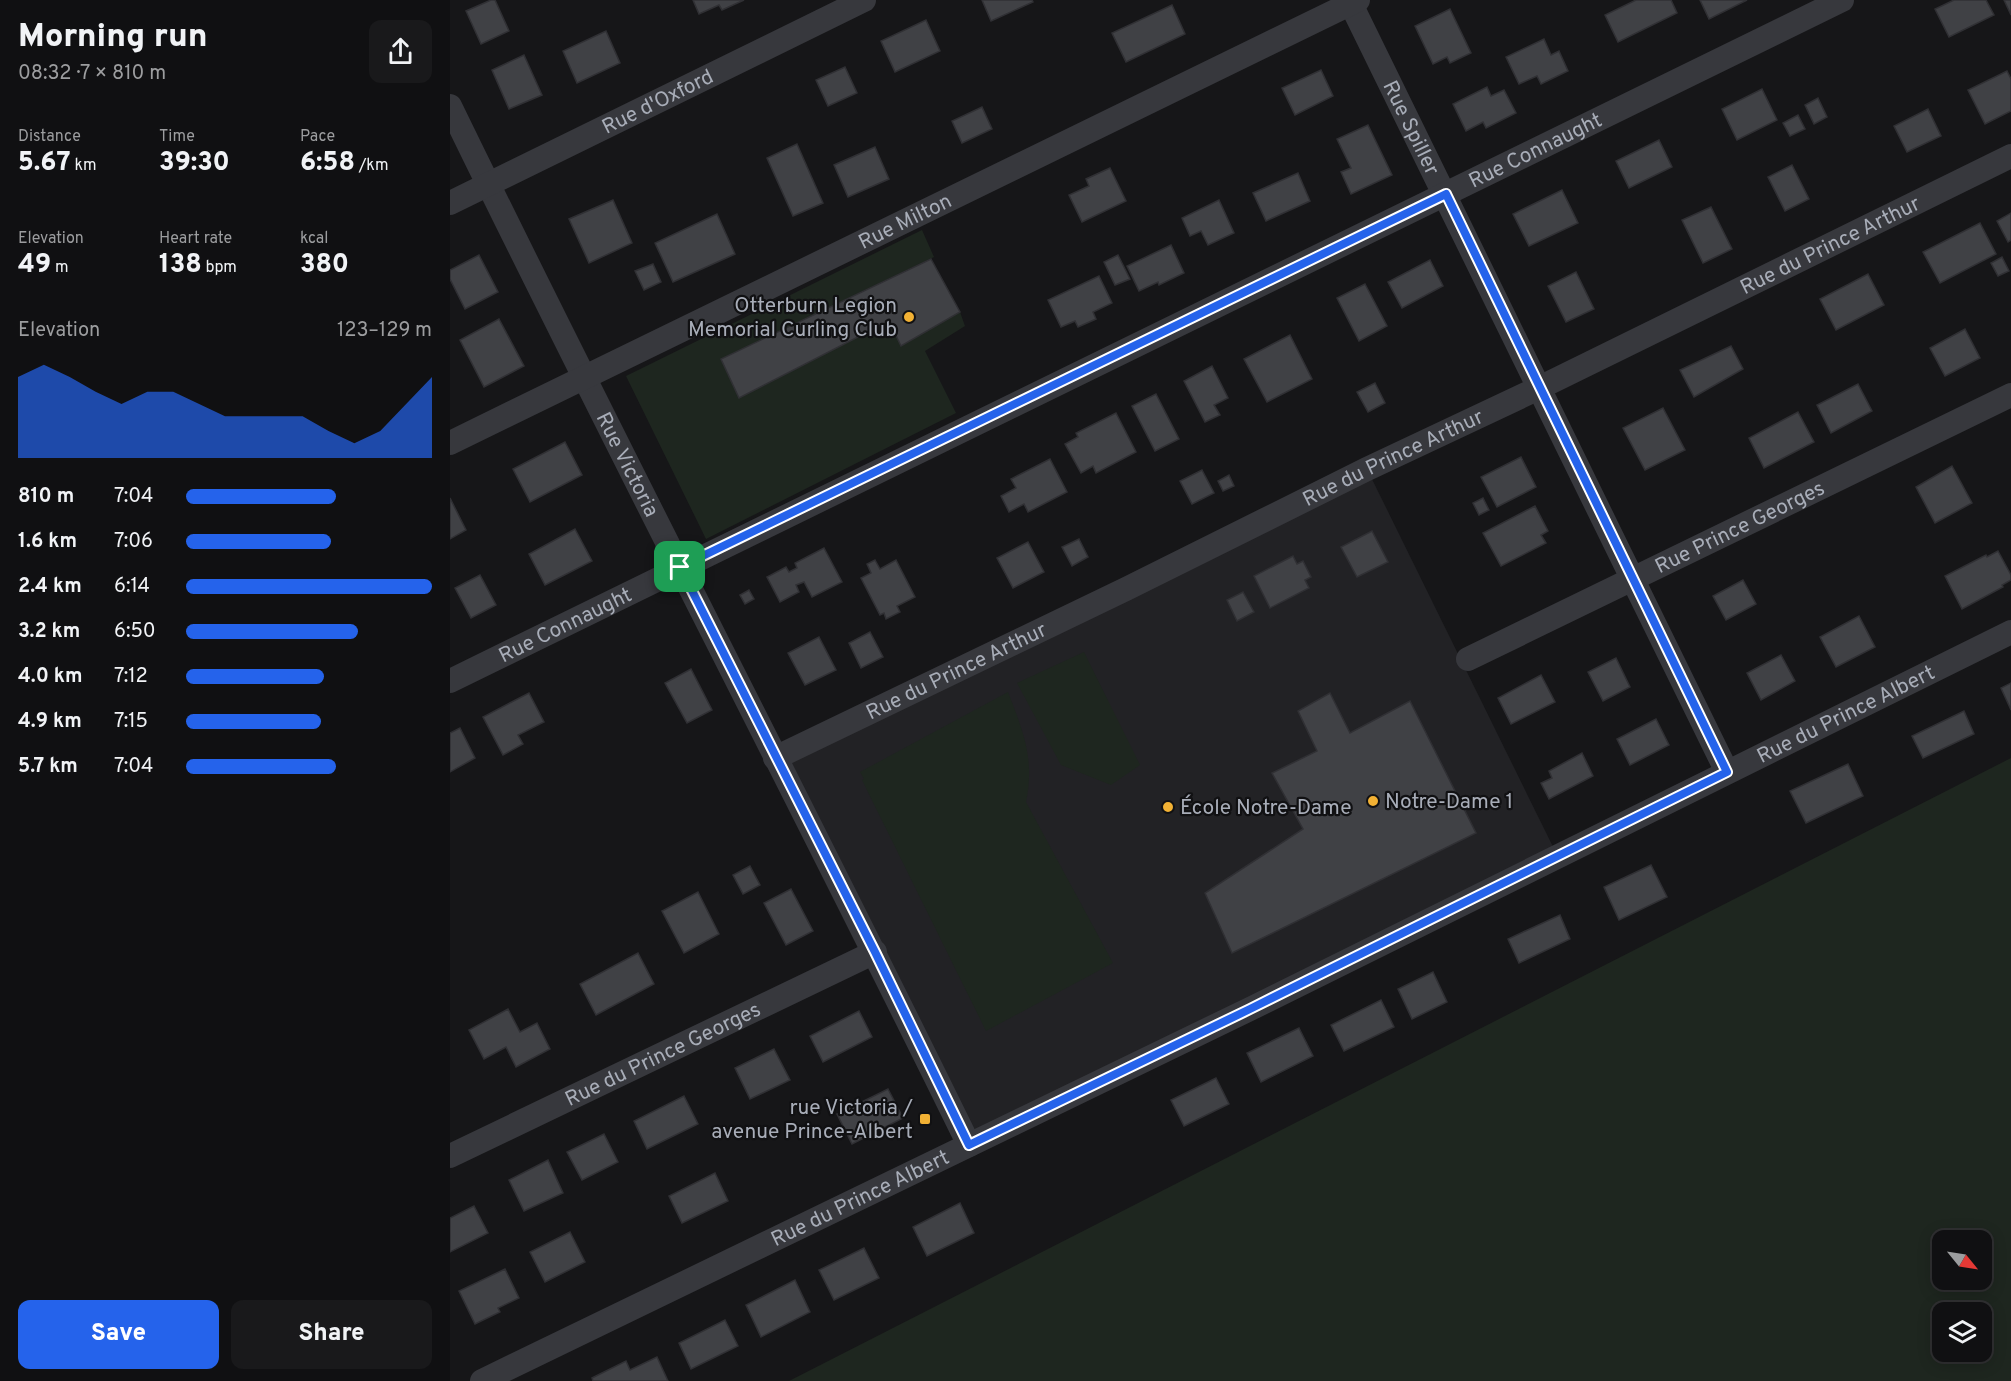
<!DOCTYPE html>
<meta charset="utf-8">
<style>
:root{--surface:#101012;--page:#19191b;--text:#f1f3f6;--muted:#9c9d9f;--line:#303032;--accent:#2563eb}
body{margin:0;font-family:Overpass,sans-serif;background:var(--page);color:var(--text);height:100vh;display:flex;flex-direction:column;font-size:22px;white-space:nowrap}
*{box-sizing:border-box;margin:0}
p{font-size:20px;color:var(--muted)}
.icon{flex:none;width:33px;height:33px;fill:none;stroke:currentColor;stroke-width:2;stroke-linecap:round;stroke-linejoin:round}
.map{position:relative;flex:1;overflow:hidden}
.drawer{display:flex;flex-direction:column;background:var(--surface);width:450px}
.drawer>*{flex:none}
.needle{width:39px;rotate:120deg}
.tools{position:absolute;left:1482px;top:1230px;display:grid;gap:12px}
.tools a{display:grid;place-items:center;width:60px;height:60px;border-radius:12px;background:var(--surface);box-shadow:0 3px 15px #0003,0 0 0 2px var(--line);font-size:30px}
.pin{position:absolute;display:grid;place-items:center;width:51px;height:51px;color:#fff;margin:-26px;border-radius:12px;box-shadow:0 3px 9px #0006}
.round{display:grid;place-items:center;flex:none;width:63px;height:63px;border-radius:12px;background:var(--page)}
.headline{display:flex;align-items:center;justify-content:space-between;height:102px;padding:0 18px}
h1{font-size:33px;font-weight:800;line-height:45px}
.stats{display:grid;grid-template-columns:repeat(3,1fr);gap:9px;height:102px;padding:6px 18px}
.stats div{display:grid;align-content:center}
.stats b{font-size:26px;font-weight:800}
.stats small{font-size:16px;font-weight:400}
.stats p{font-size:16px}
.chart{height:168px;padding:12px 18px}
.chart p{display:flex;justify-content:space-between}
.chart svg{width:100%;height:108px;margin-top:6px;fill:var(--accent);opacity:.7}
.primary-button{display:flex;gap:12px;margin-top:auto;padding:12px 18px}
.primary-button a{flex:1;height:69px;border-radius:12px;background:var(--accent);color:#fff;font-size:24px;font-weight:800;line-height:69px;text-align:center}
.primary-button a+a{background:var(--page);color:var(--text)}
ul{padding:0 18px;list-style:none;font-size:20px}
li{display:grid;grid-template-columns:96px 72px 1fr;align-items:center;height:45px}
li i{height:15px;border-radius:8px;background:var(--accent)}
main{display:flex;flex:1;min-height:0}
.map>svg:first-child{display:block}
.built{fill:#222225}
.green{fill:#1e261f;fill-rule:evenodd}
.building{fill:#404145;stroke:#303034;stroke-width:1.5}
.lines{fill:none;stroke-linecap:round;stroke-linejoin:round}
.minor{stroke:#37383d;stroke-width:24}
.route-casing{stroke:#fff;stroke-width:12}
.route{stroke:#2563eb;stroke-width:8}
.poi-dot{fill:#f2b134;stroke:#111113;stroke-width:2}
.labels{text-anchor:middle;stroke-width:4.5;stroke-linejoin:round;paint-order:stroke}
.street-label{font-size:21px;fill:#a8adb8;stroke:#111113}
.poi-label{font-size:21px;fill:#a8adb8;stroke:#111113;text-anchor:end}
</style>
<main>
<section class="drawer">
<div class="headline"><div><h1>Morning run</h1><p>08:32 · 7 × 810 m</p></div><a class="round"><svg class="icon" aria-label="share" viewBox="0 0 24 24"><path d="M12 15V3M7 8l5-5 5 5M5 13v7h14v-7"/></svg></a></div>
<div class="stats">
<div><p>Distance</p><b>5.67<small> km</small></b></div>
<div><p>Time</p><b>39:30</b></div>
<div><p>Pace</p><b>6:58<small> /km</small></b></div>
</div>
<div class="stats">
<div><p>Elevation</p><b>49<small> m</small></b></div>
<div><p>Heart rate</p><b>138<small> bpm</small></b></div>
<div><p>kcal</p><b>380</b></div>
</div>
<div class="chart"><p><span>Elevation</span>123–129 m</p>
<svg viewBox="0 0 160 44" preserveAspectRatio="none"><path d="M0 44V11L10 6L20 11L30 17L40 22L50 17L60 17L70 22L80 27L90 27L100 27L110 27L120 33L130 38L140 33L150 22L160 11V44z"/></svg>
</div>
<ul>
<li><b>810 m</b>7:04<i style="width:61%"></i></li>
<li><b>1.6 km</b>7:06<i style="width:59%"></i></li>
<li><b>2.4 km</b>6:14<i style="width:100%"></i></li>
<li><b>3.2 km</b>6:50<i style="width:70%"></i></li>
<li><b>4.0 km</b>7:12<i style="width:56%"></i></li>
<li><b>4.9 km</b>7:15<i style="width:55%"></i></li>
<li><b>5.7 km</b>7:04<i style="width:61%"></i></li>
</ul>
<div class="primary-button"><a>Save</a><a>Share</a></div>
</section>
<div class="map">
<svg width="1561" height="1381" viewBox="0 0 1561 1381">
<rect width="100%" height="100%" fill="#161618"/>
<path class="built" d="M 917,469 L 1108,857 L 519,1145 L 325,758 Z"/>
<g class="green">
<path d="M 472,230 L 484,257 L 271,359 L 289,398 L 439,321 L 451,345 L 510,312 L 515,326 L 475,351 L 506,413 L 256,539 L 176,376 Z"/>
<path d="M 634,652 L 690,765 L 661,785 L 611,765 L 567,683 Z"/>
<path d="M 558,692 C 573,731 585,759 576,802 L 663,963 L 536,1031 L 412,780 L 414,779 L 410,772 Z"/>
<path d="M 1561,758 L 1561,1381 L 339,1381 ZM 1492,1240 L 1532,1240 L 1532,1280 L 1492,1280 ZM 1492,1312 L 1532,1312 L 1532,1352 L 1492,1352 Z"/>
</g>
<g class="building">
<path d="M 41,0 L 45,0 L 59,31 L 31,44 L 16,11 Z"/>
<path d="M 243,0 L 294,0 L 272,10 L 269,5 L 249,14 Z"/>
<path d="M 532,0 L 582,0 L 583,2 L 541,21 Z"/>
<path d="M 1186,0 L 1221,0 L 1227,13 L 1168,42 L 1155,15 Z"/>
<path d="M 1250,0 L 1297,0 L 1259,19 Z"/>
<path d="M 1504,0 L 1536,0 L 1544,15 L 1499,37 L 1485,9 Z"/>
<path d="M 1554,0 L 1561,0 L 1561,15 Z"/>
<path d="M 722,5 L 735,34 L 676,62 L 662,33 Z"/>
<path d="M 1000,9 L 1021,53 L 1000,63 L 997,57 L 983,64 L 965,26 Z"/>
<path d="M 476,20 L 490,51 L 445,72 L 431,41 Z"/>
<path d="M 156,31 L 170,63 L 127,83 L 113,51 Z"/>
<path d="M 1094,39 L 1101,55 L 1109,51 L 1118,71 L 1091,84 L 1087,76 L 1069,84 L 1056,57 Z"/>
<path d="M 74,55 L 92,95 L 59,109 L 42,70 Z"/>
<path d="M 395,67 L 407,93 L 378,106 L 366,80 Z"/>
<path d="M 871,70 L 883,96 L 845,115 L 832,88 Z"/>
<path d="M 1557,71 L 1561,79 L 1561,111 L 1535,124 L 1518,90 Z"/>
<path d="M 1037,87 L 1041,96 L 1054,90 L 1066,113 L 1036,128 L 1033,122 L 1016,131 L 1003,104 Z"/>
<path d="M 1312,89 L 1327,120 L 1287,140 L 1272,109 Z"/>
<path d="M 1368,98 L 1377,117 L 1364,124 L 1355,105 Z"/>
<path d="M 532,107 L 542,129 L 512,143 L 502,121 Z"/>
<path d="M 1478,109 L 1491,136 L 1457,152 L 1444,126 Z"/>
<path d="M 1348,115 L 1355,129 L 1340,136 L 1333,123 Z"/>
<path d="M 918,125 L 942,175 L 901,194 L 891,172 L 901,168 L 887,139 Z"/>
<path d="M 1209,140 L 1222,167 L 1179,188 L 1166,161 Z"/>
<path d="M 347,144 L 373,203 L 343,216 L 317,158 Z"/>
<path d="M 425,147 L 439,179 L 398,197 L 384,165 Z"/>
<path d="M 1342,165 L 1359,199 L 1335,211 L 1318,177 Z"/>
<path d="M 660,168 L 676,201 L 632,222 L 619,195 L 639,186 L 636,179 Z"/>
<path d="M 848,173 L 860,201 L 816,221 L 803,193 Z"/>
<path d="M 1112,190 L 1128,223 L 1079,246 L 1063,214 Z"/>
<path d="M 163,200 L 182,243 L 139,263 L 119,219 Z"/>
<path d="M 769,200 L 784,233 L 758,245 L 751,231 L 740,236 L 732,218 Z"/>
<path d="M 1261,207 L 1282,249 L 1253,263 L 1232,220 Z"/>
<path d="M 1561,213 L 1561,240 L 1558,242 L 1547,221 Z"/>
<path d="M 267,214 L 285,254 L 223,282 L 205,243 Z"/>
<path d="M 1530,223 L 1546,254 L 1490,283 L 1473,252 Z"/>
<path d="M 721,245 L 734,273 L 709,285 L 708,282 L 689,291 L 677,266 Z"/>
<path d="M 29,255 L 48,292 L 15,309 L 0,279 L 0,270 Z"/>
<path d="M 668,255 L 680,279 L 665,285 L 654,262 Z"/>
<path d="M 1552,257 L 1559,271 L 1548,276 L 1541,263 Z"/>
<path d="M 481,259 L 510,312 L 451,346 L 439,321 L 289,398 L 271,359 Z"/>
<path d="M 980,260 L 993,286 L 952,308 L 938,282 Z"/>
<path d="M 203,264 L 211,282 L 194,290 L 185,271 Z"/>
<path d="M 1126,272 L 1144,309 L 1116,322 L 1098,286 Z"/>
<path d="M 1418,274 L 1434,305 L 1386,330 L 1370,299 Z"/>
<path d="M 649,276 L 662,303 L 643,312 L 646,319 L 628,327 L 625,321 L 611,327 L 598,300 Z"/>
<path d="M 915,284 L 937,326 L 909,341 L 887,298 Z"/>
<path d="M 49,319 L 74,366 L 34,387 L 10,340 Z"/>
<path d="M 1515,329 L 1530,358 L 1495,376 L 1480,348 Z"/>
<path d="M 840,335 L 862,379 L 817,402 L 794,359 Z"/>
<path d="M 1281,346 L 1293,369 L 1244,397 L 1230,370 Z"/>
<path d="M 762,366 L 778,398 L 764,405 L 770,415 L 755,422 L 734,381 Z"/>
<path d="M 925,383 L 935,403 L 918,412 L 907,392 Z"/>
<path d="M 1408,384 L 1422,411 L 1381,433 L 1367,405 Z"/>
<path d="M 706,394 L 729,439 L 705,451 L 682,406 Z"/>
<path d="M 1213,408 L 1235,450 L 1195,470 L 1173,428 Z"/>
<path d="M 1348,412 L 1364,442 L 1314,468 L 1299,438 Z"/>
<path d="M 666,413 L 686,452 L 646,473 L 643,466 L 631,473 L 615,444 L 628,437 L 626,433 Z"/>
<path d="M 115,442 L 132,475 L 80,502 L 63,469 Z"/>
<path d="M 1071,457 L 1086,487 L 1047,507 L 1031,477 Z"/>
<path d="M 600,459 L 617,492 L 578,512 L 574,504 L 559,512 L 551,496 L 566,488 L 561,479 Z"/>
<path d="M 1502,466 L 1522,503 L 1485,523 L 1466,487 Z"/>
<path d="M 752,470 L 764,493 L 742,504 L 730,481 Z"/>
<path d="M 779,475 L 784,486 L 773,491 L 768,481 Z"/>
<path d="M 0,498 L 16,530 L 0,539 Z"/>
<path d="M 1033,498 L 1039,510 L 1029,515 L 1023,503 Z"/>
<path d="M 1085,506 L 1098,531 L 1091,535 L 1096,543 L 1051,566 L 1033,533 Z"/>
<path d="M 125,529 L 142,561 L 95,585 L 79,554 Z"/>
<path d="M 922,531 L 938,562 L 907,577 L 891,547 Z"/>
<path d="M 629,539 L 638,557 L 622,566 L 612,547 Z"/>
<path d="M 578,542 L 594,572 L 563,588 L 547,558 Z"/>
<path d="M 374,548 L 392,582 L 362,597 L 354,582 L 346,585 L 349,592 L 330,602 L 317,577 L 336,567 L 339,572 L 347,568 L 345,563 Z"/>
<path d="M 1548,551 L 1561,575 L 1561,580 L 1552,585 L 1553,587 L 1512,609 L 1495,576 L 1536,555 L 1537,557 Z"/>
<path d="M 843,556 L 847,564 L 853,561 L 861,577 L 855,580 L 859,588 L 820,608 L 804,576 Z"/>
<path d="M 425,560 L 430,569 L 446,560 L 465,597 L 447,606 L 450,612 L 436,619 L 434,613 L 430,615 L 411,578 L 421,573 L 417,564 Z"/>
<path d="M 30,575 L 46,605 L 21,618 L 5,588 Z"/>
<path d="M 1293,580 L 1306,604 L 1276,620 L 1263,596 Z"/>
<path d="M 299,590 L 304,599 L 295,604 L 290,595 Z"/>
<path d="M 793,592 L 804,612 L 787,621 L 777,600 Z"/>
<path d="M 1409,616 L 1425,647 L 1386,667 L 1370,637 Z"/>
<path d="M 420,632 L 433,657 L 411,668 L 399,643 Z"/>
<path d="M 369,637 L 386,670 L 355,685 L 338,653 Z"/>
<path d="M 1331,655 L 1345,681 L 1311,700 L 1297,673 Z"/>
<path d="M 1166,658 L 1180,687 L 1153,701 L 1138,672 Z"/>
<path d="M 241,669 L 262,710 L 237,723 L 215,683 Z"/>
<path d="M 1091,675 L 1105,702 L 1061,724 L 1048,698 Z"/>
<path d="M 1561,683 L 1561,710 L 1551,688 Z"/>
<path d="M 79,693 L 94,722 L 68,735 L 73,744 L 53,755 L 33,717 Z"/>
<path d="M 880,693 L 900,733 L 960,701 L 1026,833 L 782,953 L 755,893 L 853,829 L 822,773 L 867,751 L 848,711 Z"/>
<path d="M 1514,711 L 1524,734 L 1473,758 L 1462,736 Z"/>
<path d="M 1206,719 L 1219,745 L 1180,765 L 1167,739 Z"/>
<path d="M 10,728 L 25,758 L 0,772 L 0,733 Z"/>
<path d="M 1132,753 L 1143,776 L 1099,799 L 1091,783 L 1102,778 L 1099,771 Z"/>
<path d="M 1398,764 L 1413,796 L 1356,823 L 1340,791 Z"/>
<path d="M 1201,865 L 1217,897 L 1169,920 L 1154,887 Z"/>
<path d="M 300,866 L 310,885 L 293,894 L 283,875 Z"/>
<path d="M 341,889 L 363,931 L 336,945 L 314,903 Z"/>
<path d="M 248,892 L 269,934 L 234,953 L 212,911 Z"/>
<path d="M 1110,915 L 1120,939 L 1069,963 L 1058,939 Z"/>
<path d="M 188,953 L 204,984 L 146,1015 L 130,984 Z"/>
<path d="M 983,972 L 997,1002 L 962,1019 L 948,989 Z"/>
<path d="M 931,1000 L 944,1027 L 894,1051 L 881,1025 Z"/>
<path d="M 58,1009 L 70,1032 L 87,1023 L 100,1049 L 66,1067 L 56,1047 L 34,1059 L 19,1030 Z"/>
<path d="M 409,1011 L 422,1037 L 373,1062 L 360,1036 Z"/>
<path d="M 849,1028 L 863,1056 L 811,1082 L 797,1053 Z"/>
<path d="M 324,1049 L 340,1080 L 300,1099 L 285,1068 Z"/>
<path d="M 766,1078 L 779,1104 L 734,1126 L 721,1100 Z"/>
<path d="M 438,1089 L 453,1118 L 402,1144 L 387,1114 Z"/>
<path d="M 234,1096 L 248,1124 L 197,1149 L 184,1121 Z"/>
<path d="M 154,1134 L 168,1162 L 132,1180 L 117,1152 Z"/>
<path d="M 98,1160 L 113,1193 L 74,1211 L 59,1180 Z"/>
<path d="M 265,1173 L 278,1201 L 232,1223 L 219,1196 Z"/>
<path d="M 510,1203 L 524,1233 L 477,1256 L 463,1227 Z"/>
<path d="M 24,1206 L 38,1233 L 0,1252 L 0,1218 Z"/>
<path d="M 120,1232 L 135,1262 L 95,1282 L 80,1252 Z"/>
<path d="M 414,1248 L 429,1278 L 384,1300 L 369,1270 Z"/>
<path d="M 55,1269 L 69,1298 L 48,1308 L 50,1312 L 25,1324 L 9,1291 Z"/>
<path d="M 345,1280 L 360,1312 L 311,1337 L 296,1305 Z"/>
<path d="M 275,1320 L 288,1346 L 241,1369 L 229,1343 Z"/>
<path d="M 207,1357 L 218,1381 L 143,1381 L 142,1378 L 176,1361 L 180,1370 Z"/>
</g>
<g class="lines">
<g class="minor">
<path id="s1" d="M 899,0 L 1277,772"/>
<path id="s2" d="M 0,106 C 169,454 349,797 519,1145"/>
<path id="s3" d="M 0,203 L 414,0"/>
<path id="s4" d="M 0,443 L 908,0"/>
<path id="s5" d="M 1018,659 L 1561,395"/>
<path id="s6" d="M 0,681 L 1392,0"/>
<path id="s7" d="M 325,758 L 676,589 L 917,469 L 1089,388 L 1561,156"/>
<path id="s8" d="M 0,1156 L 425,952"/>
<path id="s9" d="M 32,1381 L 800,1009 L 1561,632"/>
</g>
</g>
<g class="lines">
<defs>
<path id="route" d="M 996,194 L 1277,772 L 800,1009 L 519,1145 L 425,952 L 230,567 Z"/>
</defs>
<use href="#route" class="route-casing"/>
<use href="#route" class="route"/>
</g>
<g class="poi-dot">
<circle cx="459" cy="317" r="6"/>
<circle cx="923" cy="801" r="6"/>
<circle cx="718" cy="807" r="6"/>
<rect x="469" y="1113" width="12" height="12" rx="3"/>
</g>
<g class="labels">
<g class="street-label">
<text dy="7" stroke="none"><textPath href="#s3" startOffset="231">Rue d'Oxford</textPath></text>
<text dy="7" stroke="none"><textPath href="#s1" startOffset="142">Rue Spiller</textPath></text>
<text dy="7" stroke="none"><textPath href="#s6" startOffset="1208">Rue Connaught</textPath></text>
<text dy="7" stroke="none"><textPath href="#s4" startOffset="506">Rue Milton</textPath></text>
<text dy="7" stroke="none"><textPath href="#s7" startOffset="1173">Rue du Prince Arthur</textPath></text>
<text dy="7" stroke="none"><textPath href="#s7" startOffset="687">Rue du Prince Arthur</textPath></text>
<text dy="7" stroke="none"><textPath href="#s2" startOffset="400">Rue Victoria</textPath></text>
<text dy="7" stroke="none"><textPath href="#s5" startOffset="302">Rue Prince Georges</textPath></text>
<text dy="7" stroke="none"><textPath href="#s6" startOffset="128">Rue Connaught</textPath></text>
<text dy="7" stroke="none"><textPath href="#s7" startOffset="201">Rue du Prince Arthur</textPath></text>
<text dy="7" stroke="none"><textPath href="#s9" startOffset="1518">Rue du Prince Albert</textPath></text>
<text dy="7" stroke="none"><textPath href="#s8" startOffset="236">Rue du Prince Georges</textPath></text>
<text dy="7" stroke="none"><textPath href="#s9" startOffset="420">Rue du Prince Albert</textPath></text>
</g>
<g class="poi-label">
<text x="447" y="312">Otterburn Legion<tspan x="447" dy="24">Memorial Curling Club</tspan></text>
<text x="935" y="808" text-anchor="start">Notre-Dame 1</text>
<text x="730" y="814" text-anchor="start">École Notre-Dame</text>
<text x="463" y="1114">rue Victoria /<tspan x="463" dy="24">avenue Prince-Albert</tspan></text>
</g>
</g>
</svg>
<div class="tools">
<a><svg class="needle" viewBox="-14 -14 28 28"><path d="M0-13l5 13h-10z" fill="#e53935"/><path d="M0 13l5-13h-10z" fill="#9c9d9f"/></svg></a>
<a><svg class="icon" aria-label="layers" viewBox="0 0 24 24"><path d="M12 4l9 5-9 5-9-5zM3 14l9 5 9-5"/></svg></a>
</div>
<div class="pin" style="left:230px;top:567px;background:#1e9e55"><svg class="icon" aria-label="arrive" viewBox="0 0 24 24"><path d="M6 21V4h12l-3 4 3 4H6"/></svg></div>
</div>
</main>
